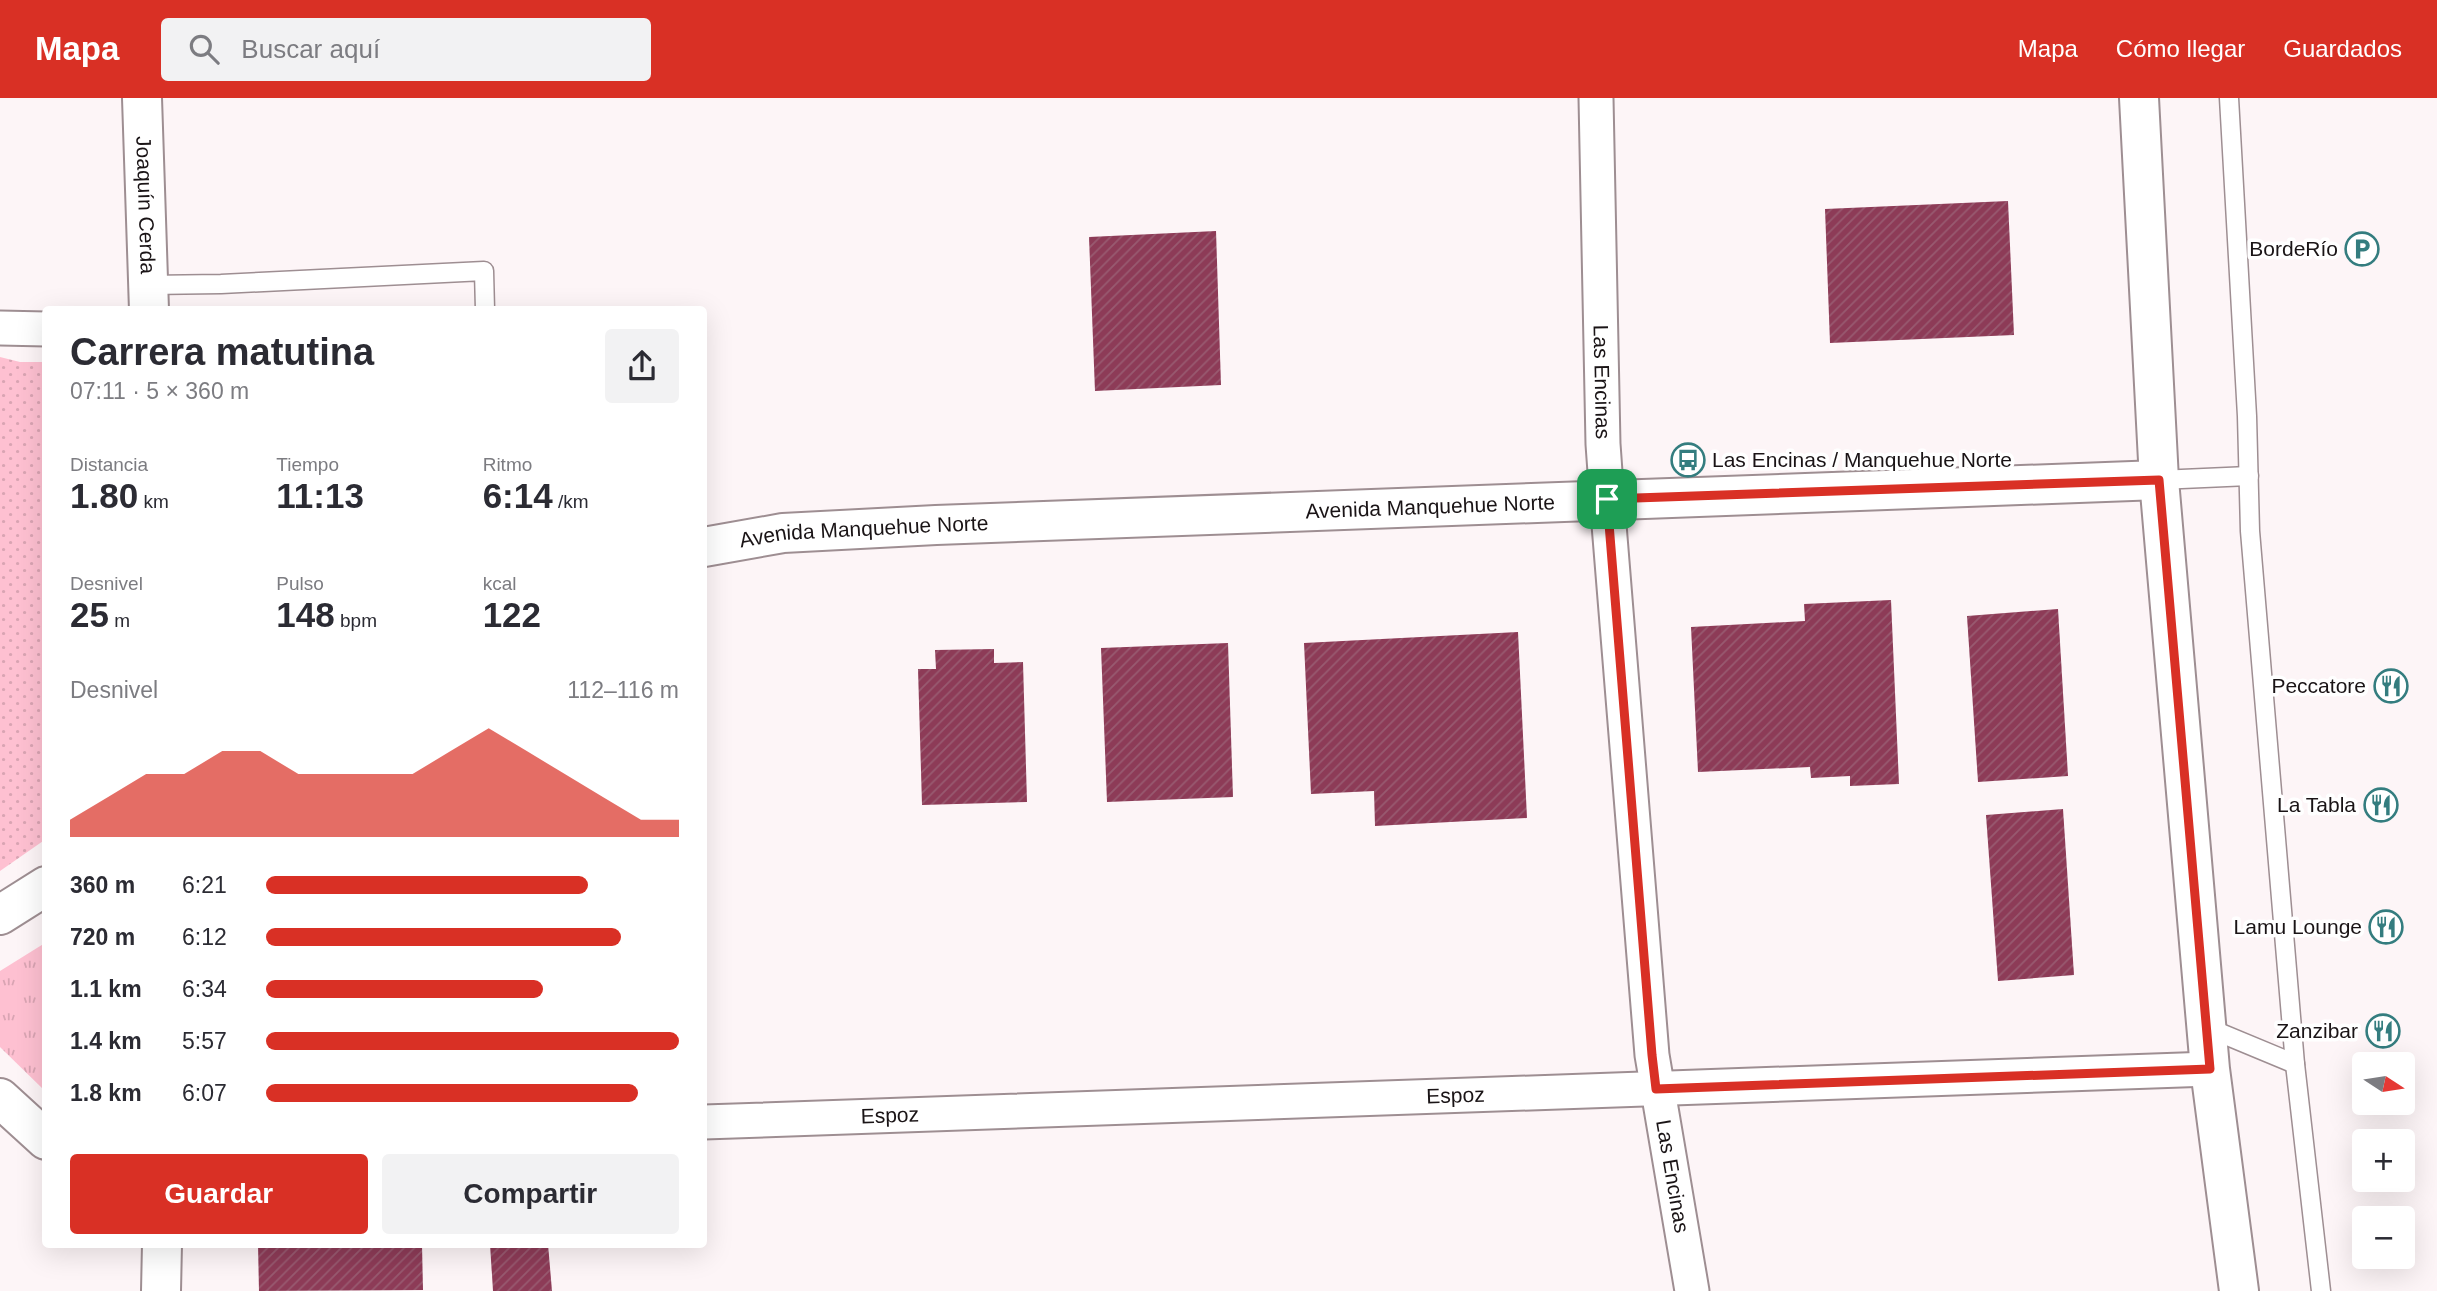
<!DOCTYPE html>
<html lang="es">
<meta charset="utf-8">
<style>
:root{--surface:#fff;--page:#f2f2f3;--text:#2b2b33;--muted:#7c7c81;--accent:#d93025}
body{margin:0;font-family:Helvetica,sans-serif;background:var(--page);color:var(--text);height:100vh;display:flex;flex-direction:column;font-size:26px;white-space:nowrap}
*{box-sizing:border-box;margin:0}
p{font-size:23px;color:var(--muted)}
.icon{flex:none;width:38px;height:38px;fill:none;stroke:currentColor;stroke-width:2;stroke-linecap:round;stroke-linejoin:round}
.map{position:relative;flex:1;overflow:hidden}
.drawer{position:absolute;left:42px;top:208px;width:665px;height:942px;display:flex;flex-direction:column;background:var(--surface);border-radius:7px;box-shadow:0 7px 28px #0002}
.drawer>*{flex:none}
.needle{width:46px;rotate:102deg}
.controls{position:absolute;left:2352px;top:954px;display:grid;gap:14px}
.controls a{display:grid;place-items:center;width:63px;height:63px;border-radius:7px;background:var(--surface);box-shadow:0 7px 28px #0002;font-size:35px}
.pin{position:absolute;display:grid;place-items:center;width:60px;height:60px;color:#fff;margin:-30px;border-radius:14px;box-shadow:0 4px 10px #0006}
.round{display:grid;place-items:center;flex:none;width:74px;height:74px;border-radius:7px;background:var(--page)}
.overview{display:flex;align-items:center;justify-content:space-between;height:119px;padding:0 28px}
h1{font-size:38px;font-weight:600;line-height:52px}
.stats{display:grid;grid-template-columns:repeat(3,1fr);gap:10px;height:119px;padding:7px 28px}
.stats div{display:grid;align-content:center}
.stats b{font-size:35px;font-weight:600}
.stats small{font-size:19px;font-weight:400}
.stats p{font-size:19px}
.chart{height:196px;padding:14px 28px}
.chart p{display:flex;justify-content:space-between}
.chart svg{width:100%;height:126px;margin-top:7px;fill:var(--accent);opacity:.7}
.primary-button{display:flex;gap:14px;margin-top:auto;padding:14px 28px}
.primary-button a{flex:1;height:80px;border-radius:7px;background:var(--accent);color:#fff;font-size:28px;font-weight:600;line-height:80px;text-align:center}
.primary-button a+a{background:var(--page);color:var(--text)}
ul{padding:0 28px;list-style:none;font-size:23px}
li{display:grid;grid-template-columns:112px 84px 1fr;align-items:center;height:52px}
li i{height:18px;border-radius:9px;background:var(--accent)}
header{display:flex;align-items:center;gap:42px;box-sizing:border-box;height:98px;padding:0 35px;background:var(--accent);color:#fff}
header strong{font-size:33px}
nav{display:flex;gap:38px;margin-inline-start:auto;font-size:24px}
.search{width:490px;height:63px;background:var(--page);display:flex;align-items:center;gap:18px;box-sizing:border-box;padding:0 24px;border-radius:7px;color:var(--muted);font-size:26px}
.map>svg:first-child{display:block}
.grass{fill:url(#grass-tufts)}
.park{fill:url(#park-dots)}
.building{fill:url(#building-hatch)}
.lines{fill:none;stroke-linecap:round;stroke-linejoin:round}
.service-casing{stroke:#9e8e92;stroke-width:21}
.minor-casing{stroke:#9e8e92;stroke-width:37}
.tertiary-casing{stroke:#9e8e92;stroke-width:42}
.secondary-casing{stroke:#9e8e92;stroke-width:42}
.service{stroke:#fff;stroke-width:18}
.minor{stroke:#fff;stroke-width:33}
.tertiary{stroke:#fff;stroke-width:38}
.secondary{stroke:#fff;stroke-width:38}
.route-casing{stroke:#fff;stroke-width:14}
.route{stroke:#d93025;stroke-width:9}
.labels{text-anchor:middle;stroke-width:7;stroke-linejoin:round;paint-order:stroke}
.street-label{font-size:21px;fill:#1a1416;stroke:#fff}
.poi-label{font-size:21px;fill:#1a1416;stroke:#fff;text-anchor:end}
</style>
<header>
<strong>Mapa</strong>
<div class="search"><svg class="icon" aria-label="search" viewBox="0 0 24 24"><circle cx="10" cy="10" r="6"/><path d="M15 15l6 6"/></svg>Buscar aquí</div>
<nav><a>Mapa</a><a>Cómo llegar</a><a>Guardados</a></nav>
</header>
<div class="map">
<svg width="2437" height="1193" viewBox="0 0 2437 1193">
<defs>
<pattern id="grass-tufts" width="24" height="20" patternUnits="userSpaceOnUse" patternTransform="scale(1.75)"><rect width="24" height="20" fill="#fec0d1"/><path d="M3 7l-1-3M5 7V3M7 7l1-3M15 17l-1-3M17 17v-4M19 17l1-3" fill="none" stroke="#d9a4b3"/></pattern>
<pattern id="park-dots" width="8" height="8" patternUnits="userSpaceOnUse" patternTransform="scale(1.75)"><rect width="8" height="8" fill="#fec0d1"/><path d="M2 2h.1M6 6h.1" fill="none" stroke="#d9a4b3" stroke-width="1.8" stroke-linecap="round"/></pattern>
<pattern id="building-hatch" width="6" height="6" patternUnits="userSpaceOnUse" patternTransform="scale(1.75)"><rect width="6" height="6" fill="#8d3b57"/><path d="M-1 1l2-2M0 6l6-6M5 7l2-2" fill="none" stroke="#985a70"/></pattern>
</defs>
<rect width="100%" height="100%" fill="#fdf5f7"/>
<path class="grass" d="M 45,845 L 45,993 L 0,949 L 0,873 Z"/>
<path class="park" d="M 0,259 L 20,264 L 45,264 L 46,741 L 0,773 Z"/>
<g class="building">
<path d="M 2008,103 L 2014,237 L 1830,245 L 1825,111 Z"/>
<path d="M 1216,133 L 1221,287 L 1095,293 L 1089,139 Z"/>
<path d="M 1891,502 L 1899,686 L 1850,688 L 1850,678 L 1811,680 L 1810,669 L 1698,674 L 1691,529 L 1805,523 L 1804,506 Z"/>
<path d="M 2058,511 L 2068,678 L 1978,684 L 1967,518 Z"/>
<path d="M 1518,534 L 1527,720 L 1375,728 L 1374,693 L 1311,696 L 1304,545 Z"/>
<path d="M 1228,545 L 1233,699 L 1107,704 L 1101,550 Z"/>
<path d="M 994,551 L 994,565 L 1023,564 L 1027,704 L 922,707 L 918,571 L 936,571 L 935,552 Z"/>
<path d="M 2063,711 L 2074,877 L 1998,883 L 1986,717 Z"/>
<path d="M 258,1146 L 422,1146 L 423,1192 L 259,1193 Z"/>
<path d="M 490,1146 L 548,1146 L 552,1193 L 493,1193 Z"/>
</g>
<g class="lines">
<defs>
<g id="service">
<path d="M 2229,0 L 2247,318 L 2250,433 L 2295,966 L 2321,1193"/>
<path d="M 148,187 L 221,186 L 484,173 L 485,212"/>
<path d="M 2159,382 L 2249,378"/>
<path d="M 2206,929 L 2295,966"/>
</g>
<g id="minor">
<path id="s1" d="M 1596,0 L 1603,346 L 1607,402 L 1652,957 L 1692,1193"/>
<path d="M 0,230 L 46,231"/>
<path id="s2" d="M 704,1024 L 2210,971"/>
</g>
<g id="tertiary">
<path id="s3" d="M 142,0 L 149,212"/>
<path id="s4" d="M 704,449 L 783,435 L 936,427 L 2159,382"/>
<path d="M 0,817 L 46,788"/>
<path d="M 0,1000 L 46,1042"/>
<path d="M 161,1193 L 162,1146"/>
</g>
<path id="secondary" d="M 2139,0 L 2159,382 L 2210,971 L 2239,1193"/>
</defs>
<use href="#service" class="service-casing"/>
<use href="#minor" class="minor-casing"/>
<use href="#tertiary" class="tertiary-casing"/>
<use href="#secondary" class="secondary-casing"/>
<use href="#service" class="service"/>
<use href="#minor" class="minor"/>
<use href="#tertiary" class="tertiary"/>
<use href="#secondary" class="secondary"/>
</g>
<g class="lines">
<defs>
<path id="route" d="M 2159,382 L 2210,971 L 1656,991 L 1652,957 L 1607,401 Z"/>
</defs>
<use href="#route" class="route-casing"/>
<use href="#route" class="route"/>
</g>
<defs>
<symbol id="parking-ring" viewBox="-11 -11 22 22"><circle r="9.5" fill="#fff" stroke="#347d7f" stroke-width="1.5"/><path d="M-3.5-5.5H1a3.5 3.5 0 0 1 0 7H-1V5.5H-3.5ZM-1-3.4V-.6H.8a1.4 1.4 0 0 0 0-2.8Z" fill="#347d7f"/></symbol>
<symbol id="bus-ring" viewBox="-11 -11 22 22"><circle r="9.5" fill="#fff" stroke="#347d7f" stroke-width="1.5"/><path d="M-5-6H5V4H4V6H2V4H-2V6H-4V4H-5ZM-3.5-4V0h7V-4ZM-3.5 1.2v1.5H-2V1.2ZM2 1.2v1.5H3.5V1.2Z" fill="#347d7f"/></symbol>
<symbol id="restaurant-ring" viewBox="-11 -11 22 22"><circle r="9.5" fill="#fff" stroke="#347d7f" stroke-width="1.5"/><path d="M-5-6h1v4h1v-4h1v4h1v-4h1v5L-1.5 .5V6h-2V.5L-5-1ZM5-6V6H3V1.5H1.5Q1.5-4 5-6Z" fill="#347d7f"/></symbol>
</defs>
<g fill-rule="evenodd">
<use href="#parking-ring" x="2343" y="132" width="38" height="38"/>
<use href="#bus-ring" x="1669" y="343" width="38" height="38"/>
<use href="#restaurant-ring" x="2372" y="569" width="38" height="38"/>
<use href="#restaurant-ring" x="2362" y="688" width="38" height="38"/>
<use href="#restaurant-ring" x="2367" y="810" width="38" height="38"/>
<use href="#restaurant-ring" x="2364" y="914" width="38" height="38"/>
</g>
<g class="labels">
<g class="street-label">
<text dy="7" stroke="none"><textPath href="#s3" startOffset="107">Joaquín Cerda</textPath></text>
<text dy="7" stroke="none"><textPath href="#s1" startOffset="284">Las Encinas</textPath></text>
<text dy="7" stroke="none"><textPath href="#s4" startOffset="728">Avenida Manquehue Norte</textPath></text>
<text dy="7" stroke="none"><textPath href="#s4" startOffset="161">Avenida Manquehue Norte</textPath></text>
<text dy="7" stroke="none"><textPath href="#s2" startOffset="752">Espoz</textPath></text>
<text dy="7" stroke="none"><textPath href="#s2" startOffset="186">Espoz</textPath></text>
<text dy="7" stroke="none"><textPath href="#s1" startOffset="1082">Las Encinas</textPath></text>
</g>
<g class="poi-label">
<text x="2338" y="158">BordeRío</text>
<text x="1712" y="369" text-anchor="start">Las Encinas / Manquehue Norte</text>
<text x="2366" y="595">Peccatore</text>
<text x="2356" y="714">La Tabla</text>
<text x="2362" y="836">Lamu Lounge</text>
<text x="2358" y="940">Zanzibar</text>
</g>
</g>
</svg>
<div class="controls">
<a><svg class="needle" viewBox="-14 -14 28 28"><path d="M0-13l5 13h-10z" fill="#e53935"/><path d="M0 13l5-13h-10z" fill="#7c7c81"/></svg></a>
<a>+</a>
<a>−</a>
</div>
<div class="pin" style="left:1607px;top:401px;background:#1e9e55"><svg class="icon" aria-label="arrive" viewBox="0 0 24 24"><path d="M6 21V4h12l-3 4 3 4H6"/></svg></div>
<section class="drawer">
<div class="overview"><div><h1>Carrera matutina</h1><p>07:11 · 5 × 360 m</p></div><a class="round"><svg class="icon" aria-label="share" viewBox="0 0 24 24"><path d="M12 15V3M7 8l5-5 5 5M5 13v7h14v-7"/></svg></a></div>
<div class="stats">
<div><p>Distancia</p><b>1.80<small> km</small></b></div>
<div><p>Tiempo</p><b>11:13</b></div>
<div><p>Ritmo</p><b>6:14<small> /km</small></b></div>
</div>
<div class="stats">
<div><p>Desnivel</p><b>25<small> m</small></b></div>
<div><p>Pulso</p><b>148<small> bpm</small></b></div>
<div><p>kcal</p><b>122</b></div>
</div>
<div class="chart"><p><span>Desnivel</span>112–116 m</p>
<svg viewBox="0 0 160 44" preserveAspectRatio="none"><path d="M0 44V38L10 30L20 22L30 22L40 14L50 14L60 22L70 22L80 22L90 22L100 14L110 6L120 14L130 22L140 30L150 38L160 38V44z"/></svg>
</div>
<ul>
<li><b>360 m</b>6:21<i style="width:78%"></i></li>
<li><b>720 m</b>6:12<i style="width:86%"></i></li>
<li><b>1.1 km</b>6:34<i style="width:67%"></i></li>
<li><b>1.4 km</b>5:57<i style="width:100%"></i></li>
<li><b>1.8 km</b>6:07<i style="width:90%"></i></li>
</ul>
<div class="primary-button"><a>Guardar</a><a>Compartir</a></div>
</section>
</div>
